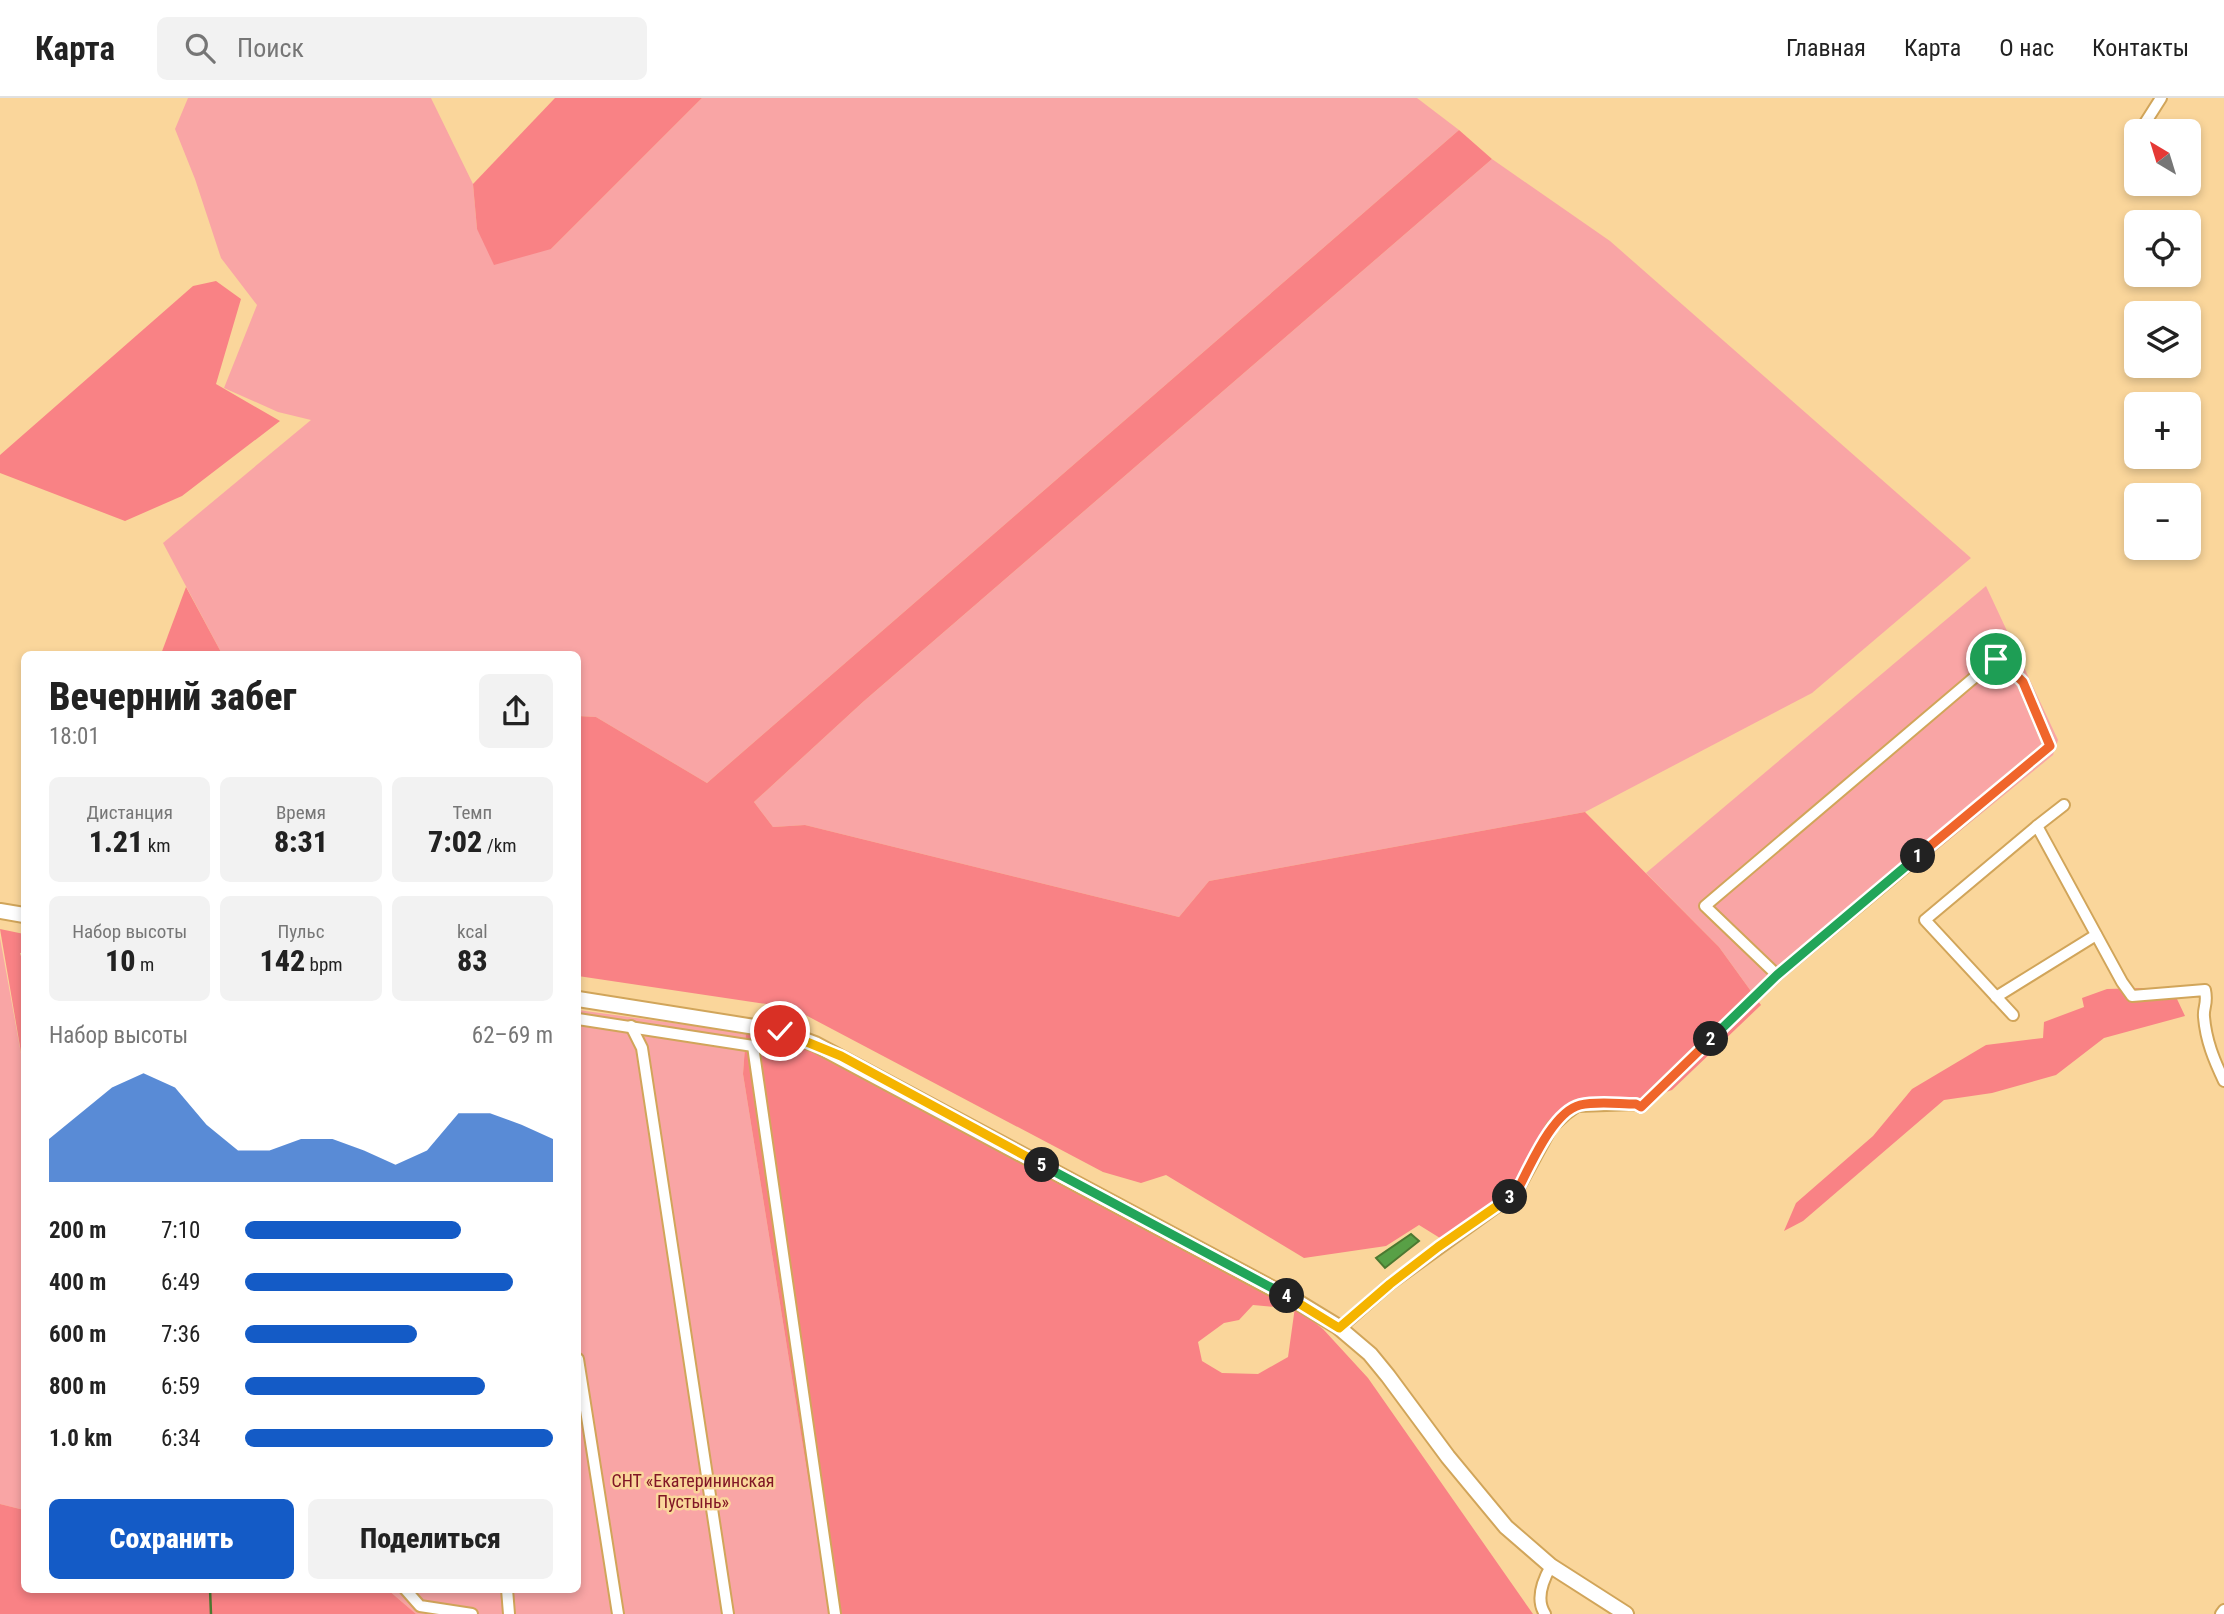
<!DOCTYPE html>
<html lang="ru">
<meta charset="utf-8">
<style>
:root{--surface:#fff;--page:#f2f2f2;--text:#222;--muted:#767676;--line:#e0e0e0;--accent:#145bc6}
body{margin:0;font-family:"Roboto Condensed",sans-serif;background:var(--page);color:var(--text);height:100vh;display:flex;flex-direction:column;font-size:26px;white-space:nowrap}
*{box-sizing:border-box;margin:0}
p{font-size:23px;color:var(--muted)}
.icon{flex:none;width:38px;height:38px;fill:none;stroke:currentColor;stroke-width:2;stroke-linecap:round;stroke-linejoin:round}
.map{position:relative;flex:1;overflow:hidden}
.sheet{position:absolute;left:21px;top:553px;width:560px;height:942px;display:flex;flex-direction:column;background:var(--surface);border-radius:10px;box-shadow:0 4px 10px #0003}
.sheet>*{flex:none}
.needle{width:46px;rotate:322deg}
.buttons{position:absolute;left:2124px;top:21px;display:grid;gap:14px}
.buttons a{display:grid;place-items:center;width:77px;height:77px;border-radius:10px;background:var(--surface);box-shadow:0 4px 10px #0003;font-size:35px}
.pin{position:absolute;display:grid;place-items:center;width:60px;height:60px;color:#fff;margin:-30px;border:4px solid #fff;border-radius:50%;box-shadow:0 2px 7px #0007}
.km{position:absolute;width:35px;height:35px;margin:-18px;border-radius:50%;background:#222;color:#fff;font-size:19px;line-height:35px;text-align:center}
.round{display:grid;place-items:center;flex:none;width:74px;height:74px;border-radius:10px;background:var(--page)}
.head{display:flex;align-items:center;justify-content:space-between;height:119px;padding:0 28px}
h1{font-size:38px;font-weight:800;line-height:52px}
.figures{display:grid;grid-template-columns:repeat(3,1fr);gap:10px;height:119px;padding:7px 28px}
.figures div{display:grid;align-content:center;border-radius:10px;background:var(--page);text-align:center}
.figures b{font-size:30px;font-weight:800}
.figures small{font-size:19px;font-weight:400}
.figures p{font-size:19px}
.chart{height:196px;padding:14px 28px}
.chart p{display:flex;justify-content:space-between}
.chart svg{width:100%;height:126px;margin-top:7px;fill:var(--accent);opacity:.7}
.primary-button{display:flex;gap:14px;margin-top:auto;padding:14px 28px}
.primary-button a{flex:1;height:80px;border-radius:10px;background:var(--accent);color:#fff;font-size:28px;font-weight:800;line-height:80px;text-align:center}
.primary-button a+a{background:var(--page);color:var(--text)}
ul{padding:0 28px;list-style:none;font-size:23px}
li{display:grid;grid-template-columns:112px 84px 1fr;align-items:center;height:52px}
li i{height:18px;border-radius:9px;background:var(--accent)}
header{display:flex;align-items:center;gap:42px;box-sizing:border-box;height:98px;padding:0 35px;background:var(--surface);border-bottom:2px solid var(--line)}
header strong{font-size:33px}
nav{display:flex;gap:38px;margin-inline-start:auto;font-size:24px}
.search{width:490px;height:63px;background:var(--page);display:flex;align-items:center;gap:18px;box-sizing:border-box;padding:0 24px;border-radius:10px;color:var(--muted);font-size:26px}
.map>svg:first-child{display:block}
.green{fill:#f9a5a5}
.forest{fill:#f98285}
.water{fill:#58a046;stroke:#4c7931;stroke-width:2}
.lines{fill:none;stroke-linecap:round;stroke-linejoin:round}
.stream{stroke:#4c7931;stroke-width:2.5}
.minor-casing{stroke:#d1a55a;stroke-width:14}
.major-casing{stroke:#d1a55a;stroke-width:18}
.minor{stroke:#fff;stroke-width:10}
.major{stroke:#fff;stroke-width:14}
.split-1-casing{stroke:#fff;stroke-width:14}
.split-2-casing{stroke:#fff;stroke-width:14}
.split-3-casing{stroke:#fff;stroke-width:14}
.split-4-casing{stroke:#fff;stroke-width:14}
.split-5-casing{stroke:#fff;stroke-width:14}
.split-6-casing{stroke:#fff;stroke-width:14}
.split-1{stroke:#f0652b;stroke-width:9}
.split-2{stroke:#22a559;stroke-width:9}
.split-3{stroke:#f0652b;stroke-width:9}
.split-4{stroke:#f5b400;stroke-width:9}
.split-5{stroke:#22a559;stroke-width:9}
.split-6{stroke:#f5b400;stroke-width:9}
.labels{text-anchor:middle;stroke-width:5;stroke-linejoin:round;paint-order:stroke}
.park-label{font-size:18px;fill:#811726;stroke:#fad69b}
</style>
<header>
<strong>Карта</strong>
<div class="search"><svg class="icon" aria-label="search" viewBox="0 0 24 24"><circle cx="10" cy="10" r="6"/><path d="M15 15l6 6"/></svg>Поиск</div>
<nav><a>Главная</a><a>Карта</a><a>О нас</a><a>Контакты</a></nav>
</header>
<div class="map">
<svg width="2224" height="1516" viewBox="0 0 2224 1516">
<rect width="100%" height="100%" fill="#fad69b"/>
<g class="green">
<path d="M 188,0 L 431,0 L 473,86 L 477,131 L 551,151 L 702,0 L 1417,0 L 1459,32 L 707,685 L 596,619 L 578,618 L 578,556 L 222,556 L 163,445 L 311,322 L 278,314 L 224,290 L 257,207 L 221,160 L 195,81 L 175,31 Z"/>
<path d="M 1492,61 L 1610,143 L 1971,460 L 1812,595 L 1585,714 L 1209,783 L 1179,819 L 805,727 L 773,729 L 754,704 L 864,603 Z"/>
<path d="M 1986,488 L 2058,642 L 2053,657 L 1756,900 L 1719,849 L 1646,775 Z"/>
<path d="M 0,840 L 24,972 L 24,1412 L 0,1406 Z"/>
<path d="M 578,912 L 746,935 L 743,976 L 830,1516 L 416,1516 L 387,1491 L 578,1491 Z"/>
</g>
<g class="forest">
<path d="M 555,0 L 702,0 L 551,151 L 494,167 L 477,131 L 473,86 Z"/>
<path d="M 1459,32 L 1492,61 L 864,603 L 754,704 L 773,729 L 805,727 L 1179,819 L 1209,783 L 1585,714 L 1719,849 L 1761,907 L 1672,992 L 1636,1004 L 1586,1007 L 1550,1031 L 1514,1092 L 1448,1145 L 1419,1127 L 1386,1148 L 1304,1160 L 1166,1077 L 1141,1085 L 1103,1074 L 796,912 L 773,907 L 578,878 L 578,618 L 596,619 L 707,685 Z"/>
<path d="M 216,183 L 241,201 L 216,286 L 280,323 L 182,398 L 125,423 L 0,375 L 0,357 L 193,188 Z"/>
<path d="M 186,489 L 222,556 L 161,556 Z"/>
<path d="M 0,831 L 24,836 L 24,855 L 20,855 L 24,868 L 24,972 Z"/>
<path d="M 2143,890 L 2177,901 L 2185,918 L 2104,940 L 2056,977 L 1992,995 L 1944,1002 L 1803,1123 L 1784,1133 L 1796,1105 L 1873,1038 L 1912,991 L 1986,947 L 2043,940 L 2044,924 L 2084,909 L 2082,900 L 2107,891 Z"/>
<path d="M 746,935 L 787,940 L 822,953 L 1275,1201 L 1274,1209 L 1253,1207 L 1239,1222 L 1224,1225 L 1198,1244 L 1202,1263 L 1222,1275 L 1258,1276 L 1288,1259 L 1295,1209 L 1323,1231 L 1368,1280 L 1533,1516 L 830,1516 L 743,976 Z"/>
<path d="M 0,1406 L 24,1412 L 24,1491 L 387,1491 L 416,1516 L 0,1516 Z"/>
</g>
<path class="water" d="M 1411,1136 L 1419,1143 L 1385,1170 L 1376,1160 Z"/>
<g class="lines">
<path class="stream" d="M 210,1491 L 211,1516"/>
<defs>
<g id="minor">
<path d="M 2140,33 L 2161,0"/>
<path d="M 2131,47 L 2137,38"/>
<path d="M 2037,728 L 2064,707"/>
<path d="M 1996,899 L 2096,837"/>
<path d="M 2013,917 L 1925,822 L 2037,728 L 2122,884 L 2132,898 L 2205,892 C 2208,906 2203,909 2204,919 C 2206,943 2214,962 2224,983"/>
<path d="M 578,921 L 753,948 L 835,1516"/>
<path d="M 631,928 L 642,950 L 728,1516"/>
<path d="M 1340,1230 L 1390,1186 L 1516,1095 L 1552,1029 L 1566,1016 L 1577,1008 L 1636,1006 L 1641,1009 L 1777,877 L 2050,648 L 2023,584 L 2001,561 L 1996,561 L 1705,808 L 1777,877"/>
<path d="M 578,1261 L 618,1516"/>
<path d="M 405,1491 L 420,1508 L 472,1516"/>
<path d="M 507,1491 L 509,1516"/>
<path d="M 1545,1516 C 1535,1501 1543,1482 1551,1468"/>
<path d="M 2221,1516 L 2224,1512"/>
</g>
<g id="major">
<path d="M 0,813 L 24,817"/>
<path d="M 578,901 L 780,933 L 815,946 L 1296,1203 L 1337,1228 L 1370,1256 L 1388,1278 L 1448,1359 L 1506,1429 L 1551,1468 L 1626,1516"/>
</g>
</defs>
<use href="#minor" class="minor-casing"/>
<use href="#major" class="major-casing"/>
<use href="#minor" class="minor"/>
<use href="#major" class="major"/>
</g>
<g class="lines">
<defs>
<path id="split-1" d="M 1918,758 L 2050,648 L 2023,584 L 2001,562 L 1996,561"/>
<path id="split-2" d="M 1711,941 L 1777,877 L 1918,758"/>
<path id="split-3" d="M 1510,1099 L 1516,1095 C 1529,1071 1552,1014 1580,1007 C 1597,1003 1618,1006 1636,1006 L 1641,1009 L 1711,941"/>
<path id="split-4" d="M 1287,1198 L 1339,1230 L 1390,1186 L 1438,1149 L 1510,1099"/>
<path id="split-5" d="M 1042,1067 L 1287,1198"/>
<path id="split-6" d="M 780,933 L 841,958 L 1042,1067"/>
</defs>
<use href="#split-1" class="split-1-casing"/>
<use href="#split-2" class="split-2-casing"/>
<use href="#split-3" class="split-3-casing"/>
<use href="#split-4" class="split-4-casing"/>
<use href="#split-5" class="split-5-casing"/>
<use href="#split-6" class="split-6-casing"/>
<use href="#split-1" class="split-1"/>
<use href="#split-2" class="split-2"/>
<use href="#split-3" class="split-3"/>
<use href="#split-4" class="split-4"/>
<use href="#split-5" class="split-5"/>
<use href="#split-6" class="split-6"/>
</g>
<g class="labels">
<g class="park-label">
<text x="693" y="1389">СНТ «Екатерининская<tspan x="693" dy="21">Пустынь»</tspan></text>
</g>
</g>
</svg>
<div class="buttons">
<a><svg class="needle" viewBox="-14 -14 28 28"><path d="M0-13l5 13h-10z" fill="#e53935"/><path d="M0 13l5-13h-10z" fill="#767676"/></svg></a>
<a><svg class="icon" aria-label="locate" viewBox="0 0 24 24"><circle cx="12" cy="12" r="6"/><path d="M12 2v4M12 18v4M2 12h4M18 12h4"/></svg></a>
<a><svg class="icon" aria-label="layers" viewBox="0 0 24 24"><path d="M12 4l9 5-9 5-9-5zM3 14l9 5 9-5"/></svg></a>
<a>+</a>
<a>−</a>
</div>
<div class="pin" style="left:1996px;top:561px;background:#1e9e55"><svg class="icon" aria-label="arrive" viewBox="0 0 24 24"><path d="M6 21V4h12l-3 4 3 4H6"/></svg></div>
<div class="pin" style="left:780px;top:933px;background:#d93025"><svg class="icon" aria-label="check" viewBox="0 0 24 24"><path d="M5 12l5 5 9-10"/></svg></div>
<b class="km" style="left:1918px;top:758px">1</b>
<b class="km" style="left:1711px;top:941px">2</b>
<b class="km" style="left:1510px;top:1099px">3</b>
<b class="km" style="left:1287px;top:1198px">4</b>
<b class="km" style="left:1042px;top:1067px">5</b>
<section class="sheet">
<div class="head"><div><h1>Вечерний забег</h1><p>18:01</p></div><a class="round"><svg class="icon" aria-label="share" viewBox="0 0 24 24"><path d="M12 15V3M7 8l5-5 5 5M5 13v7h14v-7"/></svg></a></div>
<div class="figures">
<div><p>Дистанция</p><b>1.21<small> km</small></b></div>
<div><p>Время</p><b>8:31</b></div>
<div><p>Темп</p><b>7:02<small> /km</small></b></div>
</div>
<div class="figures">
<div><p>Набор высоты</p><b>10<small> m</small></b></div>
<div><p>Пульс</p><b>142<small> bpm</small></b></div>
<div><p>kcal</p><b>83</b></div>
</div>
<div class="chart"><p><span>Набор высоты</span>62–69 m</p>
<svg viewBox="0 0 160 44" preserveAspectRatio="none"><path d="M0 44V29L10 20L20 11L30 6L40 11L50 24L60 33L70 33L80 29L90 29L100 33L110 38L120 33L130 20L140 20L150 24L160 29V44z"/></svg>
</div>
<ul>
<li><b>200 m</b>7:10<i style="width:70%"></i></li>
<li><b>400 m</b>6:49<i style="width:87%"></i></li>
<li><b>600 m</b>7:36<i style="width:56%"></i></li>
<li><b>800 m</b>6:59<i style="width:78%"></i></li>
<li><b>1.0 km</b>6:34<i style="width:100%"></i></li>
</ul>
<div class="primary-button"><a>Сохранить</a><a>Поделиться</a></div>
</section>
</div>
